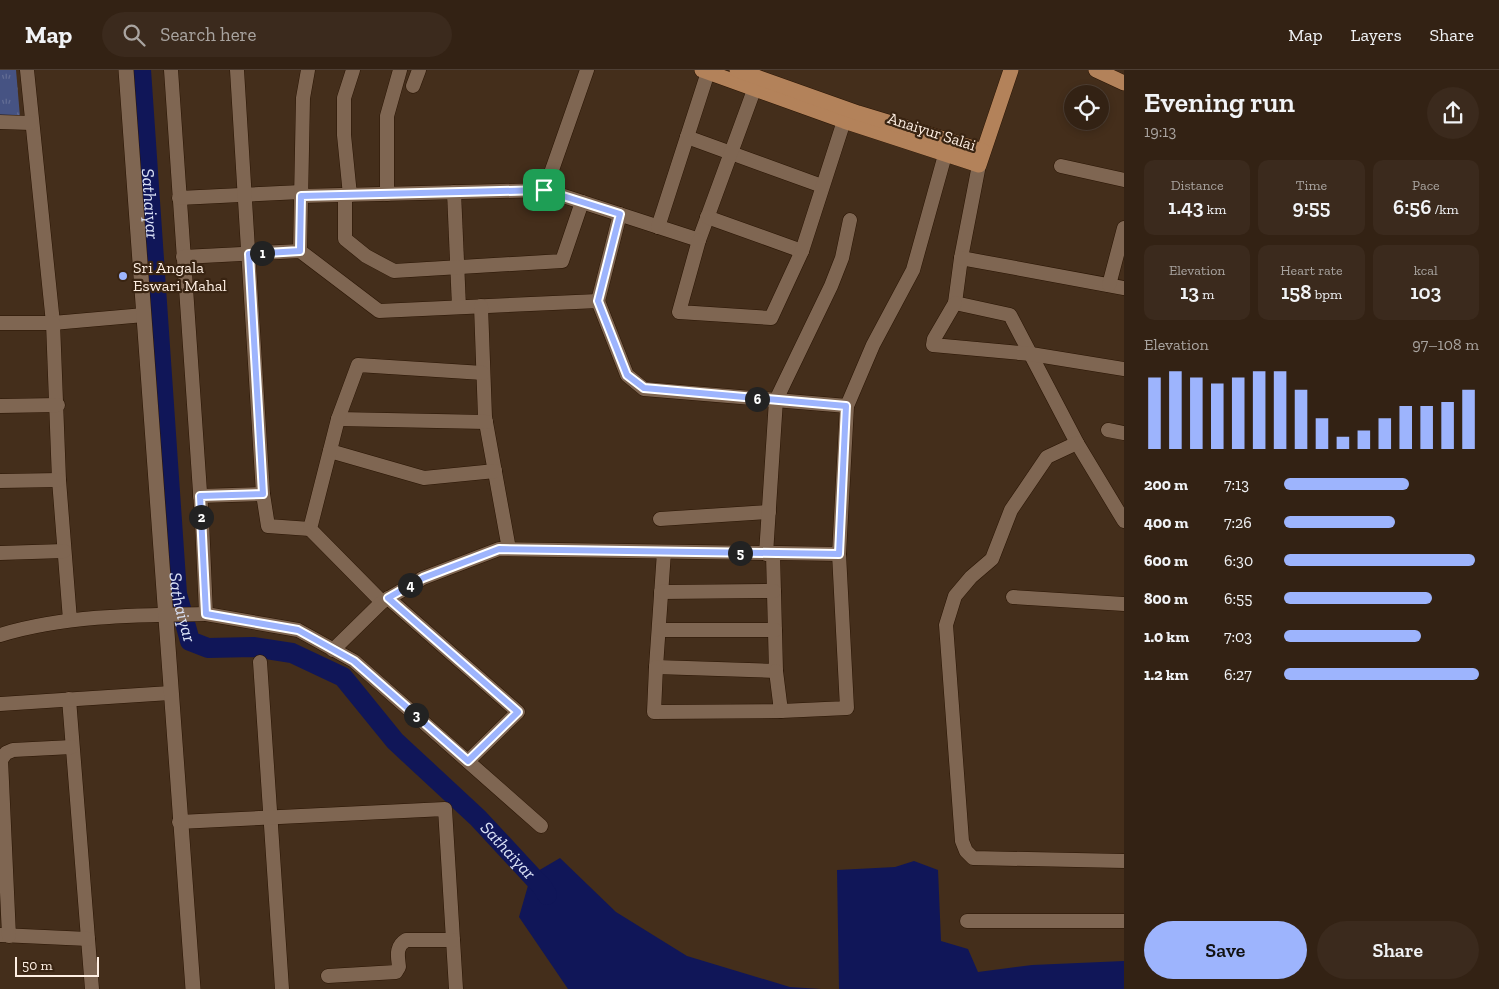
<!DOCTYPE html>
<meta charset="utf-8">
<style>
:root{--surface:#332214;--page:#3b2a1d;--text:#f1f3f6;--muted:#a9a4a0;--line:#4e3f34;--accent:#9db4fd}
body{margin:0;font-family:"Zilla Slab",serif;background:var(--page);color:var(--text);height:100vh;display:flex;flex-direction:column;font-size:19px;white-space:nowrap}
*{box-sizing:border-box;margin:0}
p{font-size:16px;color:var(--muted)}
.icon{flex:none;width:28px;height:28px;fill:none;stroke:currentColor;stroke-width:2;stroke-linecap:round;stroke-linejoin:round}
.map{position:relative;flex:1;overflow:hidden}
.details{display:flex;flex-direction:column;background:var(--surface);width:375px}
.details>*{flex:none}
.buttons{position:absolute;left:1064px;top:15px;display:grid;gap:10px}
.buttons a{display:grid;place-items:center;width:45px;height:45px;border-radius:50%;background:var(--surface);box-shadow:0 2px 8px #0003,0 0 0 1px var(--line);font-size:25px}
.scale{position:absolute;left:15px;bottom:12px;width:84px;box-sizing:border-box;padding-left:5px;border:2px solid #feefe3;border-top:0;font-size:14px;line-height:18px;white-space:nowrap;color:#feefe3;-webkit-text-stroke:4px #392412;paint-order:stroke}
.pin{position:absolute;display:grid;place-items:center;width:42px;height:42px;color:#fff;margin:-21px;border-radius:10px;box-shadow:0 2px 8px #0006}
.km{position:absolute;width:25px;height:25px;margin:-12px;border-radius:50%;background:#222;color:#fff;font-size:14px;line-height:25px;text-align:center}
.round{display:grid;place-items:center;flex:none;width:52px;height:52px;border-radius:26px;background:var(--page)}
.headline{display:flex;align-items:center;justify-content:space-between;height:85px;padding:0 20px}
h1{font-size:28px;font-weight:600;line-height:38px}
.metrics{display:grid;grid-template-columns:repeat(3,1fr);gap:8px;height:85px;padding:5px 20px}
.metrics div{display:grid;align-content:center;border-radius:10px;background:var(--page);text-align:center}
.metrics b{font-size:21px;font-weight:600}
.metrics small{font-size:14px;font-weight:400}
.metrics p{font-size:14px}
.chart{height:140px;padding:10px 20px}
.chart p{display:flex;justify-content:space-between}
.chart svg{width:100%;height:90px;margin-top:5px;stroke:var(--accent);stroke-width:6}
.action{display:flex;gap:10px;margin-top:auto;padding:10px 20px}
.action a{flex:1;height:58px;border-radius:30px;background:var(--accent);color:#111;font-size:20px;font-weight:600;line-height:58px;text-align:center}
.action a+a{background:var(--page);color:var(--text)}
ul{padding:0 20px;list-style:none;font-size:16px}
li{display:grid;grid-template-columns:80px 60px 1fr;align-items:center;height:38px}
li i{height:12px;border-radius:6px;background:var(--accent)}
header{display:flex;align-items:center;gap:30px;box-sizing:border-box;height:70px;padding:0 25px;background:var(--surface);border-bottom:1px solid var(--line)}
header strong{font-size:24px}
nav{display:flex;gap:28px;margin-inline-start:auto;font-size:18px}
.search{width:350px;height:45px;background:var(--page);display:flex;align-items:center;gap:12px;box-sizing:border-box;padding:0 18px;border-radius:28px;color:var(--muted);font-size:19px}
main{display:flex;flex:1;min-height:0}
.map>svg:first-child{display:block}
.park{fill:url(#park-tufts)}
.water{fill:#101658}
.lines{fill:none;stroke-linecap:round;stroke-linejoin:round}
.river{stroke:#101658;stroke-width:20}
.minor-casing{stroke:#2a1504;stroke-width:15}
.tertiary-casing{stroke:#2a1504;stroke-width:16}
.primary-casing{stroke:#2a1504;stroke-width:16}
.minor{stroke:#7f6652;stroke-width:14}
.tertiary{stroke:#7f6652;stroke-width:15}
.primary{stroke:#b3825a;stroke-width:15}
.route-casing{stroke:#fff;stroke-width:10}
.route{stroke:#9db4fd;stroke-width:6}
.poi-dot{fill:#9db4fd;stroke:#392412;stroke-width:2}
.labels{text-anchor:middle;stroke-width:4.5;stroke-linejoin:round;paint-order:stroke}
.street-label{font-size:16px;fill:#feefe3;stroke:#392412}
.poi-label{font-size:16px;fill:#feefe3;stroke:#392412;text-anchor:start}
.water-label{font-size:18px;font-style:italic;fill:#dae1f5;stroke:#392412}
</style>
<header>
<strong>Map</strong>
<div class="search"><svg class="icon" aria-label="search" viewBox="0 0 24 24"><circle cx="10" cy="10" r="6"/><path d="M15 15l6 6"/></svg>Search here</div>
<nav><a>Map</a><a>Layers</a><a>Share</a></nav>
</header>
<main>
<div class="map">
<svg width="1124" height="919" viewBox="0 0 1124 919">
<defs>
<pattern id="park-tufts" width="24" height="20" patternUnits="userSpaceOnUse" patternTransform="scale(1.25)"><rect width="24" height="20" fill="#465383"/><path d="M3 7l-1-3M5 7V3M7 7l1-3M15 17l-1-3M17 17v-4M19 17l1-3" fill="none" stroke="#626c94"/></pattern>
</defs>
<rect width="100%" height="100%" fill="#442e1b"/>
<path class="park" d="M 0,0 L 16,0 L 20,47 L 0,46 Z"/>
<g class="water">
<path d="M 560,788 L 616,842 L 687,886 L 790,917 L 821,919 L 568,919 L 519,847 L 531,805 Z"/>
<path d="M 914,791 L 938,800 L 941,871 L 968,879 L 978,902 L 1032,895 L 1124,891 L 1124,919 L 839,919 L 837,800 L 895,797 Z"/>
</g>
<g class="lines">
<path class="river" id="s1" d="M 141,0 L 177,524 L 190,571 L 208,578 L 253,577 L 292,583 L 343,607 L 395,671 L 478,748 L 543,818 L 547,825"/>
<defs>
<g id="minor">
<path d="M 27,0 L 53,253 L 144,245"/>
<path d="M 171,0 L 202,451 L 206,544 L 298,560 L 354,591 L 541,756"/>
<path d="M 413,16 L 419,0"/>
<path d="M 0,52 L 31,53"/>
<path d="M 687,67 L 822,116"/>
<path d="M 979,95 L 961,188 L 955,233 L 1010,245 L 1077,373 L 1124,451"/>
<path d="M 1061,96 L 1124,110"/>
<path d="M 545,120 L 587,0"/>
<path d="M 454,122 L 459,237"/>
<path d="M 387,124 L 387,46 L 400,0"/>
<path d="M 345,125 L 345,169 L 366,186 L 394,201 L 562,191 L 582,132"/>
<path d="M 350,125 L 344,65 L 344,28 L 353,0"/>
<path d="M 301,126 L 545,120 L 699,170 L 754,20"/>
<path d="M 179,128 L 301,122"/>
<path d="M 707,147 L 802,181"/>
<path d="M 658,157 L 708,2"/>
<path d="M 699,170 L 679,242 L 771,248 L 802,181 L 844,51"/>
<path d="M 300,181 L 303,28 L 308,0"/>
<path d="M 183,187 L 300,181 L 379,241 L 598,231 L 627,305 L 644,319 L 847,336"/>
<path d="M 961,188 L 1124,218"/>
<path d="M 1109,215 L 1124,158"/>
<path d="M 598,231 L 620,144"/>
<path d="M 955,233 L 934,269 L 933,275 L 1031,284 L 1124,299"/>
<path d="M 481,236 L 485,347 L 509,479"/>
<path d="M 0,253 L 53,253 L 59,410 L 70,550"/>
<path d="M 0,336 L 58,335"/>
<path d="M 338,349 L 486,352"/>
<path d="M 1108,360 L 1124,363"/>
<path d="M 1077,373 L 1047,387 L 1011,440 L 992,489 L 971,507 L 955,526 L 946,555 L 962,771 L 966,781 L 973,788 L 1124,791"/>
<path d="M 330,381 L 424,408 L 495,401"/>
<path d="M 0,411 L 59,410"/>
<path d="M 263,424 L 268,456 L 310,459"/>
<path d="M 200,426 L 263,424 L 237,0"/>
<path d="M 660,449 L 769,442"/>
<path d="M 664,482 L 656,597 L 776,601 L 773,484"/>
<path d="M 0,483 L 64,481"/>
<path d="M 766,484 L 776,330 L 831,216 L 842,188 L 850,150"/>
<path d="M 661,522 L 774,521"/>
<path d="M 1013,527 L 1124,534"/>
<path d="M 388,528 L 518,642 L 468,691"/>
<path d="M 382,532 L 310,459 L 338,349 L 358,295 L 483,303"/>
<path d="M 659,560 L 775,560"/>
<path d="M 0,565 C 66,545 137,545 206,544"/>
<path d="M 333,580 L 382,532 L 423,508 L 499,479 L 839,484 L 847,336 L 873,275 L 913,200 L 945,85"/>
<path d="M 260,592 L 282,919"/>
<path d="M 656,597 L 654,642 L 781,641 L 776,601"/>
<path d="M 69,629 L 92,919"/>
<path d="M 0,634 L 170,623"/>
<path d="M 781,641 L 847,638 L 839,484"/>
<path d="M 179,752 L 445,739 L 456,919"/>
<path d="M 967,851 L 1124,851"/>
<path d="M 1,865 L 88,869"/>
<path d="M 9,866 L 1,690 L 6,683 L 13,680 L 72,677"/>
<path d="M 328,906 L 396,902 L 399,897 C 398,886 395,877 406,870 L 453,870"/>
</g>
<path id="tertiary" d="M 126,0 L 193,919"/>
<g id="primary">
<path d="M 702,0 L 844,51 L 979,95 L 1011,0"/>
<path d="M 737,0 L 858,43 L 983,81"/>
<path d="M 1096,0 L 1124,13"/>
</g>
</defs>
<use href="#minor" class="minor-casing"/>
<use href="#tertiary" class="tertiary-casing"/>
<use href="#primary" class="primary-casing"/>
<use href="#minor" class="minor"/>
<use href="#tertiary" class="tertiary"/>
<use href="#primary" class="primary"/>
</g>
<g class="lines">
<defs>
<path id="route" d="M 544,120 L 620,144 L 598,231 L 627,305 L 644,318 L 846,336 L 839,484 L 499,479 L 423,508 L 388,528 L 518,642 L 468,691 L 354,591 L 298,560 L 206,544 L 200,426 L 263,424 L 249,184 L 300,181 L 301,126 Z"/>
</defs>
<use href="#route" class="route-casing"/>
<use href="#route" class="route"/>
</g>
<circle class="poi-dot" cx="123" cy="206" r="5"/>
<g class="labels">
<g class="street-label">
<text transform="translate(932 61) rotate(18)" y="6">Anaiyur Salai</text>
</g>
<g class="poi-label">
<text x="133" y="203">Sri Angala<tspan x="133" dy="18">Eswari Mahal</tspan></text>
</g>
<g class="water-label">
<text dy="6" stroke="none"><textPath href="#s1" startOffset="134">Sathaiyar</textPath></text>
<text dy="6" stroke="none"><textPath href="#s1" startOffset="539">Sathaiyar</textPath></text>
<text dy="6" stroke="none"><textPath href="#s1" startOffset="974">Sathaiyar</textPath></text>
</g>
</g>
</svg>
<div class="buttons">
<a><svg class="icon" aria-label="locate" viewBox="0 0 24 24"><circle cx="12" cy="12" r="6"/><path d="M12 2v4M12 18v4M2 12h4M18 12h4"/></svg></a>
</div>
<div class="scale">50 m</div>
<div class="pin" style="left:544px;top:120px;background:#1e9e55"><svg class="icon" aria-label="arrive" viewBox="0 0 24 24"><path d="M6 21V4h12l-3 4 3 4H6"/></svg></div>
<b class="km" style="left:262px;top:183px">1</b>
<b class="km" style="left:201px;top:447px">2</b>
<b class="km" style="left:416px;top:645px">3</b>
<b class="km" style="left:410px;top:515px">4</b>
<b class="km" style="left:740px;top:483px">5</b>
<b class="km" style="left:757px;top:329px">6</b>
</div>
<section class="details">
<div class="headline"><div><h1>Evening run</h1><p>19:13</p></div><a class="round"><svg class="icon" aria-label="share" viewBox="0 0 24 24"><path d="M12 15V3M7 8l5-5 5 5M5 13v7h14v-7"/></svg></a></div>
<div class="metrics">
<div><p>Distance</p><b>1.43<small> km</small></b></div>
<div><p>Time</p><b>9:55</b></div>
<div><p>Pace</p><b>6:56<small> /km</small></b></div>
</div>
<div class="metrics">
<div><p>Elevation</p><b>13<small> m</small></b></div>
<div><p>Heart rate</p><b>158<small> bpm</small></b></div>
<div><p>kcal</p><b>103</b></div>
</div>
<div class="chart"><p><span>Elevation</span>97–108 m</p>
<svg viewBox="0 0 160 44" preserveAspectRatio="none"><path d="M5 44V9M15 44V6M25 44V9M35 44V12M45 44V9M55 44V6M65 44V6M75 44V15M85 44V29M95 44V38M105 44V35M115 44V29M125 44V23M135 44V23M145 44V21M155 44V15"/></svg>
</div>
<ul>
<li><b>200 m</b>7:13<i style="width:64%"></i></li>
<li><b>400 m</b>7:26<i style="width:57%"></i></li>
<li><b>600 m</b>6:30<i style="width:98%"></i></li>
<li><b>800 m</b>6:55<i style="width:76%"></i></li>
<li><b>1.0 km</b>7:03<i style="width:70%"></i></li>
<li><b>1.2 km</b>6:27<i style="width:100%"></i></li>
</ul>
<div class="action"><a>Save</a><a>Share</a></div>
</section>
</main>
